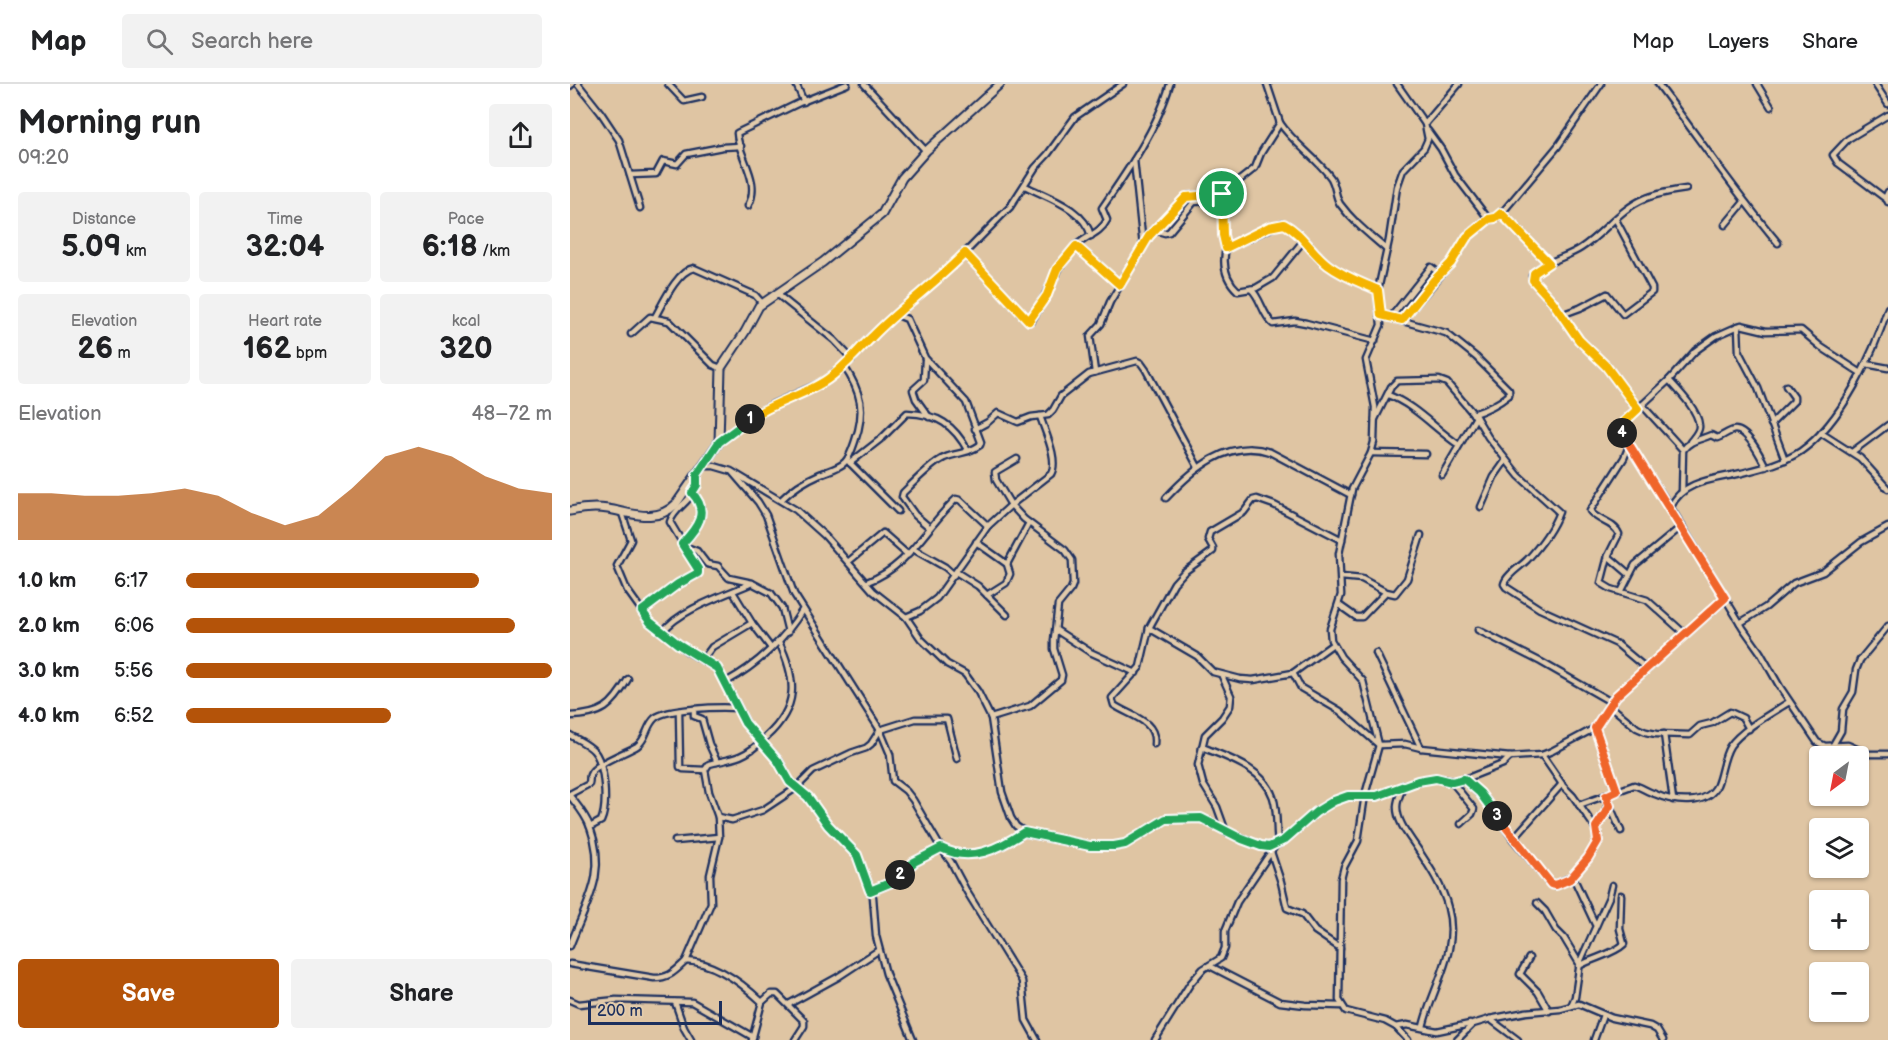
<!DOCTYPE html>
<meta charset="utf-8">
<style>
:root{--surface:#fff;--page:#f2f2f2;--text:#202124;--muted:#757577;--line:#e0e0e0;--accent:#b45309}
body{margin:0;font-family:"Balsamiq Sans",sans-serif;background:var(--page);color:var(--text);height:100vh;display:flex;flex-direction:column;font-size:22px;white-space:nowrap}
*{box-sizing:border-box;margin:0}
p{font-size:20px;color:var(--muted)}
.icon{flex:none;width:33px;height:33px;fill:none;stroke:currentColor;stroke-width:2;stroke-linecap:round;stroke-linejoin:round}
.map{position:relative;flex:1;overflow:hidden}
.sheet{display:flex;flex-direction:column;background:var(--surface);width:570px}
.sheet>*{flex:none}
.needle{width:39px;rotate:212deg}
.fabs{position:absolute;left:1239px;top:662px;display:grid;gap:12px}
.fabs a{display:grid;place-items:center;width:60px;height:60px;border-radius:6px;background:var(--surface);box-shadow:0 2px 4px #0004;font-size:30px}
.scale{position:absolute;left:18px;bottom:15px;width:134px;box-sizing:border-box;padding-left:6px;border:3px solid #1b2f5e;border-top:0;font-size:16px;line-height:21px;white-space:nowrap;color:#1b2f5e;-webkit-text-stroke:4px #e2cbab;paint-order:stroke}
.pin{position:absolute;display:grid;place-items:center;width:51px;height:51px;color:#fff;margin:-26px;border:3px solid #fff;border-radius:50%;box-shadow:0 2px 6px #0007}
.km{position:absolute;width:30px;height:30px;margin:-15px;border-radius:50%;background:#222;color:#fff;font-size:16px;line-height:30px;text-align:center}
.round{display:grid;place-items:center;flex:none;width:63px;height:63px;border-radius:6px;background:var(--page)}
.summary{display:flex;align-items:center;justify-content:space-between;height:102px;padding:0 18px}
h1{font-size:33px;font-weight:700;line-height:45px}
.metrics{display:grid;grid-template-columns:repeat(3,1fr);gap:9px;height:102px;padding:6px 18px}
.metrics div{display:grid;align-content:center;border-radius:6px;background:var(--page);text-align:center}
.metrics b{font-size:30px;font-weight:700}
.metrics small{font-size:16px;font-weight:400}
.metrics p{font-size:16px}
.chart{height:168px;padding:12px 18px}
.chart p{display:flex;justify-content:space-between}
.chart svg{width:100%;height:108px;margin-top:6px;fill:var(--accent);opacity:.7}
.button{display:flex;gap:12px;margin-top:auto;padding:12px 18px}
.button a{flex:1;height:69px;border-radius:6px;background:var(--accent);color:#fff;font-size:24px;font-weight:700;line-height:69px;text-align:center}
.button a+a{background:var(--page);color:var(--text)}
ul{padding:0 18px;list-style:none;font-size:20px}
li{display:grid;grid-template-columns:96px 72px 1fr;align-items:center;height:45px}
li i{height:15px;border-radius:8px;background:var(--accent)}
header{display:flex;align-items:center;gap:36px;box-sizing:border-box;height:84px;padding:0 30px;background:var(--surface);border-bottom:2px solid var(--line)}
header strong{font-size:28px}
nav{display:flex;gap:33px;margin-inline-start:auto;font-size:21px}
.search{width:420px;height:54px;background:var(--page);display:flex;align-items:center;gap:15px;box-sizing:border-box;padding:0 21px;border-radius:6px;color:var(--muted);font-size:22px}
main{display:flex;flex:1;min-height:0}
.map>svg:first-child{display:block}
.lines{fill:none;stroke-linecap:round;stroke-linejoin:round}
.street-casing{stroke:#1b2f5e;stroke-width:9}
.secondary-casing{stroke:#1b2f5e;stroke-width:11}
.street{stroke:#e2cbab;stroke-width:4.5}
.secondary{stroke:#e2cbab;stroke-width:7}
.split-1-casing{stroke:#fff;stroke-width:12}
.split-2-casing{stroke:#fff;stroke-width:12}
.split-3-casing{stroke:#fff;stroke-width:12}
.split-4-casing{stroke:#fff;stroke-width:12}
.split-5-casing{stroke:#fff;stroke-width:12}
.split-1{stroke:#f5b400;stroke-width:8}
.split-2{stroke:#22a559;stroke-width:8}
.split-3{stroke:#22a559;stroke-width:8}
.split-4{stroke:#f0652b;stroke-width:8}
.split-5{stroke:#f5b400;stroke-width:8}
</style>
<header>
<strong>Map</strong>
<div class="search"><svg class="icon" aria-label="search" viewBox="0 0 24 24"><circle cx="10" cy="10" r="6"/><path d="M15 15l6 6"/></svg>Search here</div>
<nav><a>Map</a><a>Layers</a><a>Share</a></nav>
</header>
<main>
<section class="sheet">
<div class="summary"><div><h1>Morning run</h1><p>09:20</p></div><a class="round"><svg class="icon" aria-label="share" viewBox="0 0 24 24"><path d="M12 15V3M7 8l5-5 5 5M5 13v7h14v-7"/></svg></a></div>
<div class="metrics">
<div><p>Distance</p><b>5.09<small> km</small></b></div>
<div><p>Time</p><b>32:04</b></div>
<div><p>Pace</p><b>6:18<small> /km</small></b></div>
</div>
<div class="metrics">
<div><p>Elevation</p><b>26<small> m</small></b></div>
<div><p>Heart rate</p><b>162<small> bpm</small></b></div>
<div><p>kcal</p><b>320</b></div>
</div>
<div class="chart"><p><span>Elevation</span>48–72 m</p>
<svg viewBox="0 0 160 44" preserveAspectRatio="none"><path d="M0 44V25L10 25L20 26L30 26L40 25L50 23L60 26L70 33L80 38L90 34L100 23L110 10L120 6L130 10L140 18L150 23L160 25V44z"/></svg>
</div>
<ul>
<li><b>1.0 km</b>6:17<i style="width:80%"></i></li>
<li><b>2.0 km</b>6:06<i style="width:90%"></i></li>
<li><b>3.0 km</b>5:56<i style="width:100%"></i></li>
<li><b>4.0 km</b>6:52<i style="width:56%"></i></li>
</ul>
<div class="button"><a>Save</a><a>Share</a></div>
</section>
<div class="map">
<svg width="1318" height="956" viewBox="0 0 1318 956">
<rect width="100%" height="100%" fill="#dfc5a3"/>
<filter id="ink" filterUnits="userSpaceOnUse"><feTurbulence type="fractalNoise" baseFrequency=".0167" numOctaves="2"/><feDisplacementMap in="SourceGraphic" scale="12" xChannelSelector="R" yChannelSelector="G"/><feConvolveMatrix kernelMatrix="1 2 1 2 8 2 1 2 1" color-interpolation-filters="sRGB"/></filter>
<g filter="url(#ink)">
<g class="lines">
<defs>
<g id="street">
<path d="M 8,0 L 31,29 L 49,56 L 70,124"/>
<path d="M 98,0 L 114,17 L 132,13"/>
<path d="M 226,0 L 234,18"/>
<path d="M 294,0 L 356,67"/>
<path d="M 697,0 L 710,39 L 691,69 L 685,84 L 652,110 L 653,151 L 656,164 L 712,139 C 732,148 741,167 757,180 C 773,193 790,198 808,206"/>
<path d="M 827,0 L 855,40 L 858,55 L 854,64 L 833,86 L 827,103 L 819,156 L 808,206 L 811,241 L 796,276 L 805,323 L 804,358 L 801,369 L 782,405 L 769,470 L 771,511 L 760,545 L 761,556 L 771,573 L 793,597 L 809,661 L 795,711 L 788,757 L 774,783 L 771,795 L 769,916 L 776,927 L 815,937 L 826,943 L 838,956"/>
<path d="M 1088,0 C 1128,53 1165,108 1208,159"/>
<path d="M 1187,0 L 1201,23"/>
<path d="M 1305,0 L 1318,20"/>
<path d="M 0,2 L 2,0"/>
<path d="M 710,39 C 724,60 746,73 761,94 C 766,102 765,112 770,120 C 784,139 800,151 817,166"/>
<path d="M 855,40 L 889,0"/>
<path d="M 858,47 L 871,65 L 885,91 L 917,133 L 922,135 L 931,130 L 988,62 L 1031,0"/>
<path d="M 564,76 L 573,162"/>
<path d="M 60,91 L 86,90 L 93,77 L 107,80 L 116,70 L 152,63 L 171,62"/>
<path d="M 455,102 C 478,114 514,124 521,152"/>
<path d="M 1318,108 L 1316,112 L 1318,118"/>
<path d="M 1316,115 L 1268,79 L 1263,71 L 1278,55 L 1318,31"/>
<path d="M 178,122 C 192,97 168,73 167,49 L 229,19 L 277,0"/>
<path d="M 931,129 L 979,179"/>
<path d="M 1155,141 L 1174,118"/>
<path d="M 585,146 L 618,112 L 652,110"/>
<path d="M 506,161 L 550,201"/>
<path d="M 656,164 C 652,181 656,196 668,207 L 686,204 L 703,194 L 734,156"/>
<path d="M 395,169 L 458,236 L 462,236 C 477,211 485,185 505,163 C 515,152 530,150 537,136 L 532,124 C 557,88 588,43 600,0"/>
<path d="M 681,205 C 691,214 692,230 703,240 L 725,237 L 736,239 L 805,257"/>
<path d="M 207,210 L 264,256 L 282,275"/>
<path d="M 327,231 L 337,235 L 355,274 L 396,318 L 411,358 L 410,361 C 396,371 387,368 374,374 C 362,379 342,400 333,409 L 332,413 L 345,431 L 359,443"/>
<path d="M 811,231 L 876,249 L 906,273 L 939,306 L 939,311 C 928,320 916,326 903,330"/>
<path d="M 991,231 L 1010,224 L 1037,210 L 1053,230 L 1082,208 L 1082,204 L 1046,136"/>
<path d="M 85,233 C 93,219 107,187 124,184 L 185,211 L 192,219"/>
<path d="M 821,233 L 861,183 L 870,190"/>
<path d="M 832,236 L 881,179 L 897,153 L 919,135"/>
<path d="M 1168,242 L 1169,268 L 1188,304 L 1215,376"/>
<path d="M 61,250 L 80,233 L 99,237 L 143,281 L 151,284"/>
<path d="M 355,276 L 354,296 L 343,306 L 346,315 L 359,333"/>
<path d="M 1296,280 L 1318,284"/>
<path d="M 525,288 L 520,252 L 531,240 L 540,218 L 579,152 L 584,146 L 595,149 L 599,148 L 624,118 L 638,117 L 652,112"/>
<path d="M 1291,289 L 1251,263 L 1231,246 L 1196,247 L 1171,241 L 1146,252 L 1125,267 L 1099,296 L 1056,336 L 1052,346 L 1059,362 L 1101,424 L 1173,544 L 1190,568 L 1210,603 L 1247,658 L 1255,662 L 1278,661 L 1298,670 L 1318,670"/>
<path d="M 1099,296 C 1108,306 1128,326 1129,341 C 1130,347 1124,353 1120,358"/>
<path d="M 818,311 C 845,321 865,345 889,361"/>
<path d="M 1072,321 L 1113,366"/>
<path d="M 1068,325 L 1036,282 L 1009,256 L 982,217 L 963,196 L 962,192 C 974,177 996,174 1011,164 C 1033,150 1050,125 1074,115 C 1087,109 1102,107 1116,105"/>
<path d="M 805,335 L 821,303 L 827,297 L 869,296 L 877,299 L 906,333 L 918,353 L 949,392 L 989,428 C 983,444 969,463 957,476 C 950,483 936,491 934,500 L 936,503 L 970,525 L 1047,560 L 1077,585"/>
<path d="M 1201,340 L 1224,317 L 1224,313 L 1216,302"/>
<path d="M 405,345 L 418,338 L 428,329 L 448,338 L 461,333 L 478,331 L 483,326 L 491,312 L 519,290 L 567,277 L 571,279 L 576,286 L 628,383"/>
<path d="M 1251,349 L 1290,374 L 1318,405"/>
<path d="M 149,358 L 185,331 L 203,320 L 255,297 L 274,282 L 300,254 L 387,177 L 440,123 L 465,84 L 478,70 L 505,33 L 553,0"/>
<path d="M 1059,362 L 1054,374 L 1020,427 C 1027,437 1044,438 1049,450 L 1038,472 L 1031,499 L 1041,505 L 1077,516 L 1115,550"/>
<path d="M 1282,368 L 1318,341"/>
<path d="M 801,369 L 856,370"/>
<path d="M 279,378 L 328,427"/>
<path d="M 280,379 L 312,354 L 337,329 C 368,330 384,341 398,367"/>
<path d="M 133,382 L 144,382 L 161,387 L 226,426 L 255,452 L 303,507 L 336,533 L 351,555 L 377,580 L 395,590 L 408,608 L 421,634 L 432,708 L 441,734 L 446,742 L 456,749 L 521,762 L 544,762 L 555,760 L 596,735 L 631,734 L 672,755 L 691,762 L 699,763 L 714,756 L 746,728 L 764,717 L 778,712 L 807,712 L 848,697 L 865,694 L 888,698 L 933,680 L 940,673"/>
<path d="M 163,389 L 188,418 L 196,431 L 224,510 L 310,646 L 320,670 L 323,697 L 336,707 L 343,716 L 371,764 L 381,778 L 397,808 L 452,897 L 456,936 L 467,956"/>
<path d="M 872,391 L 906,333"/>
<path d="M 1112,408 L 1113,366 C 1120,356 1130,356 1141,351 L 1147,354 C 1153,352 1160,346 1165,346 C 1178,346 1191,373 1196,383"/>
<path d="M 596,414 C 622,386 658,354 700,368 L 781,411"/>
<path d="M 211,416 C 222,405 236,396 250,390 C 257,387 270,384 275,378 C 280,373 283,363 285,357 C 296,326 291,308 274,282"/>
<path d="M 911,423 L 924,393 L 936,376"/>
<path d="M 1101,423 C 1112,396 1147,395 1172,389 C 1192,384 1213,379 1231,367 C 1272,338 1303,271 1318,224"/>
<path d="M 52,429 L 61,456 L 47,482 L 57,506 L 80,538 L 117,567 L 147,584 L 178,643 L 209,677 L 220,698 L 238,713 L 258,741 L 287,771 L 303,813 L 306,852 L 316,890 L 343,956"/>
<path d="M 406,458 L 437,480 L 440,490 L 436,499 L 417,511"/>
<path d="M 113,460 C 127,444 140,428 122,409"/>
<path d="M 114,462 L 127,467 L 137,480 L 148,482 L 159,494 L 182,499 L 201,509 L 212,524 L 218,548"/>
<path d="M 343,465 L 375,483 L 384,491"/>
<path d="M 1038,472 L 1059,490"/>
<path d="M 278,478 L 313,449 L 338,471"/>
<path d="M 437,480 L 459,439"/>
<path d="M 386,488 L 408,502 L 437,531"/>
<path d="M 771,493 L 792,495 L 816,508 L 825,510 L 837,495 L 851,451"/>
<path d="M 297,498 C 339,483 355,444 386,415 L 390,416 L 418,442"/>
<path d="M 163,508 L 182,539 L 201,564"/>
<path d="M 1051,508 L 1065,481 L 1112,442"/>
<path d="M 769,521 L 786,533 L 792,533 L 816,508"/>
<path d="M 72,527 L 108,500 L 128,489 L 128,485 L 100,438 C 105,421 129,416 127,391"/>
<path d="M 336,533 L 350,527 L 367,514 L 418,442 L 441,421 L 481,390 C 489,376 475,348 470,332"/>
<path d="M 1170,539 L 1196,523 L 1224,499 L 1253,488 L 1291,458 L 1318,443"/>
<path d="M 579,544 L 627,572 L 643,588 L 670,595 L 683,596 L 723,589 L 763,560"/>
<path d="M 486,546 L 520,568 L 566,589"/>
<path d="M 908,546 L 971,578 L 1041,618"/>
<path d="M 93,548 C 108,526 158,510 182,499"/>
<path d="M 806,569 L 851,664"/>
<path d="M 133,575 L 142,563 L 182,539"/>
<path d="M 723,589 L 731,604 L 770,627 L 809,661 L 835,660 L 851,664 L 940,673 L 972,671 L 982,667 L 1025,644 L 1046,612 L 1155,515"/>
<path d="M 652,592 L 661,612 L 660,622 L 652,634 L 635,651 L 628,681 L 633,700 L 647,723 L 656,748"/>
<path d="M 156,598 C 187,581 215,555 233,525"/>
<path d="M 1039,621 L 1067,644 L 1076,648 L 1086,650 L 1120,651 L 1130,642 L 1142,639 L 1160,628 L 1173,634 L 1179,645"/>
<path d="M 124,625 L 124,632 L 132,635 L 139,660 L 147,678"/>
<path d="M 109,628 L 110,683 L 113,685 L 135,686"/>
<path d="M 0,632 C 32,631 42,623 58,595"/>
<path d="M 421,634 L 460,622 L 491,596 L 492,591 L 484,565 L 484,556 L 488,521 L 501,505 L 503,500 L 502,476 L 495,466 L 454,435 L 441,421 L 426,396 L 425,388 L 447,375"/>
<path d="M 1025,644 L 1047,707"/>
<path d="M 1094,650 L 1103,716"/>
<path d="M 0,651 C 8,656 18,660 24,667 C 35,680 38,722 31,737 L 20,743"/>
<path d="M 584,660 C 587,636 560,632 544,621 L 542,614 L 570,583 L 579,544 L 604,499 L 614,488 L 643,467 L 643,464 L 638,455 L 640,448 L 674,428 L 683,416 L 687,415 L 704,421 L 772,456"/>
<path d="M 1263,661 L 1271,647 L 1273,625 L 1283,608 L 1286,586 L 1290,576 L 1318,542"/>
<path d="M 632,663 C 658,674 693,684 703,713 C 708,728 706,746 708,760"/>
<path d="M 894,695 L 916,716 L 943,755 L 981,800 L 986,801 L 997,795 L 1004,795 L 1025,840"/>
<path d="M 882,698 L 904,725 L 902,730 L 891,740"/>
<path d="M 991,700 L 1003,712 L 1026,745"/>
<path d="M 834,701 C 831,708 827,715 827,723 C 827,738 839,752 847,764 C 859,782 873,803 878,824 C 890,867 862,903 853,943"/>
<path d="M 0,710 L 19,700 C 20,697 19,694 20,691 C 23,680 58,668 67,662 C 77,655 76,642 85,634 C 97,624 150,623 167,624"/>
<path d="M 0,712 C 7,721 16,731 20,743 C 38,791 16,819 0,862"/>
<path d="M 1036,713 L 1051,747"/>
<path d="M 1009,721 L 1064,701 C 1071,703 1078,708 1085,710 C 1103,718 1137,723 1147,701 C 1152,689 1153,673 1160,662 C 1172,645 1202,629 1219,618"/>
<path d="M 148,733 L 162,736 L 193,726 L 226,704 L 243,687 L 281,669 L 296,664 L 301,660 L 310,646 L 345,635 L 377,635 L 387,675"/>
<path d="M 943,755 L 992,700 L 972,671"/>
<path d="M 105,757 L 149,753"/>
<path d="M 373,765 C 402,779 430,764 454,748"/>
<path d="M 701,768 L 711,798 L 717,824 L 732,830 L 745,847 L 770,864"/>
<path d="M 1000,795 L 1018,774 L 1028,757 L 1026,743 L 1039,722"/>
<path d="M 300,807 L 323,798 L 344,778 L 371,764"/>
<path d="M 967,819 L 975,827 L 986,846 L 994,854 L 1009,879"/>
<path d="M 959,874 L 950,890 L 968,908 L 979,927"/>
<path d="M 116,877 L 141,819 L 140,791 L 149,753 L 148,733 L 139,708 L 135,686 L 139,680 C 150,677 160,676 170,672 C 180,668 189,660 196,653 C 229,623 227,596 209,558"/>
<path d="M 0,880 L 84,894 C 100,894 105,887 116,877 C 144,878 172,899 192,918 L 182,956"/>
<path d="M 640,882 L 710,918 L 735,921 L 771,922"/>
<path d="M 1009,882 C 1023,874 1044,870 1054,860 L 1050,845 L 1051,811"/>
<path d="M 0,916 L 9,920 L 46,916 L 122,918 L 183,953"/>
<path d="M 105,918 L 114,944 L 121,956"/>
<path d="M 192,918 L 201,910 L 207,910 L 234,937 L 234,942 L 225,956"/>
<path d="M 219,920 L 268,893 L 309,866"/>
<path d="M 1001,922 L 1005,913 L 1010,878 L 1039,813 L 1042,801"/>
<path d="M 920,935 L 948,956"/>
<path d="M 826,943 L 837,941 L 867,947 L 900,940"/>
<path d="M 585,956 L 620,900 L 633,885 L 651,874 L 655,864 L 655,847 L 667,818 L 705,762"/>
<path d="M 887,956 L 903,940 L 920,935 L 956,928 L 990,925 L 1009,920 L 1042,934 L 1080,942 L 1087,946 L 1093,956"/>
<path d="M 1024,956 L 1033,931"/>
</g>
<path id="secondary" d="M 0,427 C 13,424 25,423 38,425 C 62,429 86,440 106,420 L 149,358 L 151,284 L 175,248 L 189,222 L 253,178 L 312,130 L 332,94 L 356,67 L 430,0"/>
</defs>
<use href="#street" class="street-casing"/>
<use href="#secondary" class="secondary-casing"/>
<use href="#street" class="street"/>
<use href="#secondary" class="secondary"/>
</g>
</g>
<g class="lines" filter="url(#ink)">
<defs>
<path id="split-1" d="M 180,335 C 204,317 234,312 258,295 C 275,283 287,267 302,253 C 331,223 366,199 395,169 L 459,237 L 477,211 L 487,185 L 506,162 L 550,201 L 579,152 L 616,113 L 652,110"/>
<path id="split-2" d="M 180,335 L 149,358 L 127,391 L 127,401 L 122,409 C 140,428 127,444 112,460 L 128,485 L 128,489 L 108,500 L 72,527 L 80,538 L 108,560 L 147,584 L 175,639 L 208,677 L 220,698 L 238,713 L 258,741 L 287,771 L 300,807 L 322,798 L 330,791"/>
<path id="split-3" d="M 330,791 L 344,778 L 371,764 C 401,779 428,765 454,748 L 520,762 L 544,762 L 555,760 L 596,735 L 631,734 L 672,755 L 691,762 L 699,763 L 714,756 L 746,728 L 764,717 L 778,712 L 807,712 L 848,697 L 866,694 L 882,698 L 894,695 L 910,709 L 927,732"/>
<path id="split-4" d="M 927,732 L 981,800 L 986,801 L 1000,795 L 1018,774 L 1028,757 L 1026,743 L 1040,722 L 1036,712 L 1047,707 L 1025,644 L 1046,612 L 1155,514 L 1052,349"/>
<path id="split-5" d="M 652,110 L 653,151 L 656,164 L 699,143 L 714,140 C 732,149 741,168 758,181 C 774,193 790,198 808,206 L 811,231 L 832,236 L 864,196 L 881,179 L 897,153 L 919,135 L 925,134 L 931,129 L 979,179 L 964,189 L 963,196 L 982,217 L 1009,256 L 1036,282 L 1068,325 L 1054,338 L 1052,349"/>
</defs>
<use href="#split-1" class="split-1-casing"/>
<use href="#split-2" class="split-2-casing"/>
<use href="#split-3" class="split-3-casing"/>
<use href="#split-4" class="split-4-casing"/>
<use href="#split-5" class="split-5-casing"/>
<use href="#split-1" class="split-1"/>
<use href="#split-2" class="split-2"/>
<use href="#split-3" class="split-3"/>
<use href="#split-4" class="split-4"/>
<use href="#split-5" class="split-5"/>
</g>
</svg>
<div class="fabs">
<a><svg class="needle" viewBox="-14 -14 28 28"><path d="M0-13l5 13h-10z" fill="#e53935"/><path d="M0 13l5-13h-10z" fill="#757577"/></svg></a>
<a><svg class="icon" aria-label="layers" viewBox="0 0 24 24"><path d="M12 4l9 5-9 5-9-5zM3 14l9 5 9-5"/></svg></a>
<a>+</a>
<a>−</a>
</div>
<div class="scale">200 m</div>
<div class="pin" style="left:652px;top:110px;background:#1e9e55"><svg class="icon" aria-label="arrive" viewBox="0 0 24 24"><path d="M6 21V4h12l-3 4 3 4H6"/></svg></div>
<b class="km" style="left:180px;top:335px">1</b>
<b class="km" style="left:330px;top:791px">2</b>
<b class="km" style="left:927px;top:732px">3</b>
<b class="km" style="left:1052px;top:349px">4</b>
</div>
</main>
